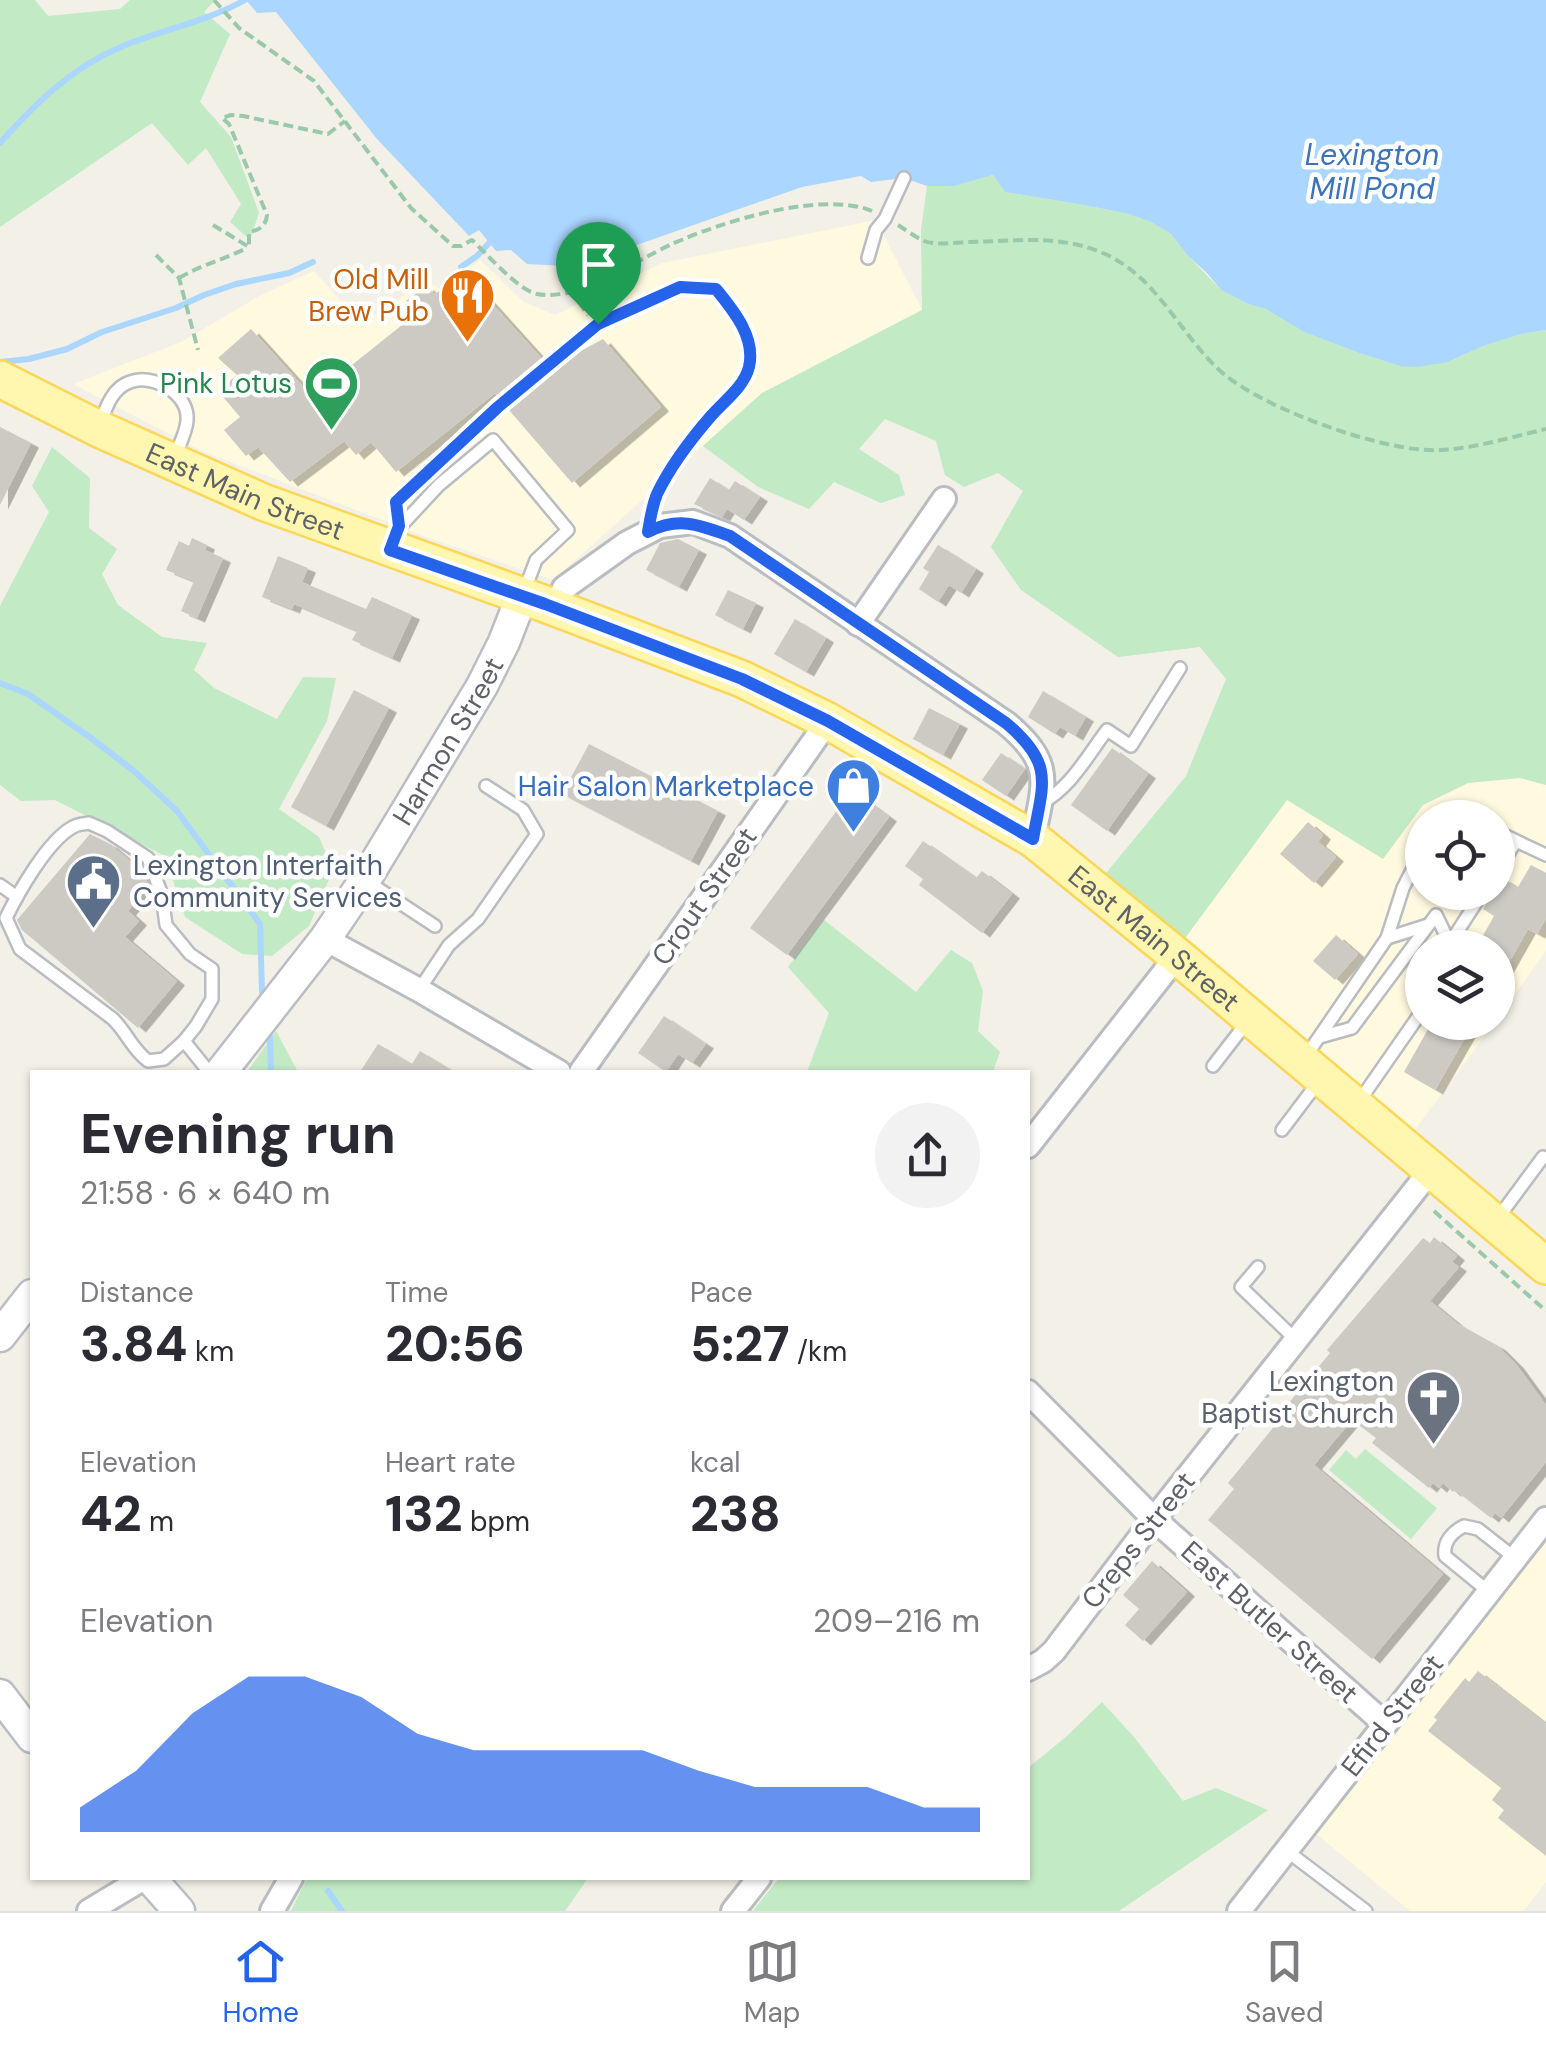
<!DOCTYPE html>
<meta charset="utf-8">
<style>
:root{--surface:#fff;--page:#f2f2f3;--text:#2b2b33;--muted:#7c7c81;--line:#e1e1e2;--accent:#2563eb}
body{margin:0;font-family:"DM Sans",sans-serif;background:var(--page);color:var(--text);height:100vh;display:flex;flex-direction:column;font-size:38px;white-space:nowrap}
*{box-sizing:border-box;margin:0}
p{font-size:32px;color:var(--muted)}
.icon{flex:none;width:55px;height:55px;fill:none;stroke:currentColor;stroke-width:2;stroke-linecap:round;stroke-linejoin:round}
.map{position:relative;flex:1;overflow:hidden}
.details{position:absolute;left:30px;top:1070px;width:1000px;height:810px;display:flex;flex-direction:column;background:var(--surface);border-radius:0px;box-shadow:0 2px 8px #0004}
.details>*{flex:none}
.controls{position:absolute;left:1405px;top:800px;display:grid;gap:20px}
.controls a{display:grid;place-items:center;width:110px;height:110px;border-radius:50%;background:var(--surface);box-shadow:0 2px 8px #0004;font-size:50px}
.pin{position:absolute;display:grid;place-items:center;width:85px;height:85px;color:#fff;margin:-102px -42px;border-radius:50% 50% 50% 0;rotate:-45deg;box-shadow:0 0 10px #0007}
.pin .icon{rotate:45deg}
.round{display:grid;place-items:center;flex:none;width:105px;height:105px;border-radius:52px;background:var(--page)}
.overview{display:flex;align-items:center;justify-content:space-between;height:170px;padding:0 50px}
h1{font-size:55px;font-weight:800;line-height:75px}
.figures{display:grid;grid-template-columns:repeat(3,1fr);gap:15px;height:170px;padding:10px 50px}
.figures div{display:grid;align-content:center}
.figures b{font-size:50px;font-weight:800}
.figures small{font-size:28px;font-weight:400}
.figures p{font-size:28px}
.chart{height:280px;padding:20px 50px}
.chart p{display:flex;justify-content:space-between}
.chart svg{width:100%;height:180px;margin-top:10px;fill:var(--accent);opacity:.7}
.menu{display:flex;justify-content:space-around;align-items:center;height:140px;border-top:2px solid var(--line);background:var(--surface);font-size:28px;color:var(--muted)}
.menu a{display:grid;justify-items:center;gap:5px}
.menu .active{color:var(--accent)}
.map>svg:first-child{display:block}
.commercial{fill:#fff9df;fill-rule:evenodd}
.green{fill:#c2eac4}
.water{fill:#aad6ff}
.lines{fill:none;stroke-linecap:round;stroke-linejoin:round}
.stream{stroke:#aad6ff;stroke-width:6}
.building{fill:#cdcac4;filter:url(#shadow)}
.lane-casing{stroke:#b9bcc1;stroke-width:16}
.street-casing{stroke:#b9bcc1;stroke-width:28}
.secondary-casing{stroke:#babdc3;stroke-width:35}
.primary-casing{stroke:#fcd656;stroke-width:40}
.path{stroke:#99c9aa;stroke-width:4;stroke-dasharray:10 5;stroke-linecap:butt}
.lane{stroke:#fff;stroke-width:11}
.street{stroke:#fff;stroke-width:22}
.secondary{stroke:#fff;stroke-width:30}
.primary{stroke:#fff6af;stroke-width:35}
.route-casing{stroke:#fff;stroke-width:20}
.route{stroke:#2563eb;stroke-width:12}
.labels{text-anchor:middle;stroke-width:9;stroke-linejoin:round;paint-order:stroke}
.food-label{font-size:28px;fill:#c56008;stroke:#fff;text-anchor:end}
.leisure-label{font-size:28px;fill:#27864d;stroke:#fff;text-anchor:end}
.street-label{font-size:28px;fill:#5e6268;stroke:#fff}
.shop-label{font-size:28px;fill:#366cbe;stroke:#fff;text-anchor:end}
.service-label{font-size:28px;fill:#4e5e75;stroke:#fff;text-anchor:start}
.worship-label{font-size:28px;fill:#5b616d;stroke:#fff;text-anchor:end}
.water-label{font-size:30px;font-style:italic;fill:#3c74ba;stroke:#fff}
</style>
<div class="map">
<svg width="1546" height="1911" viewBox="0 0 1546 1911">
<defs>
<filter id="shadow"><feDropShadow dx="8" dy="4.5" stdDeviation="0" flood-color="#0004"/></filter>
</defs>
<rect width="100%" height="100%" fill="#f2f0e7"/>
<g class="commercial">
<path d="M 876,220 L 922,310 L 762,393 L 553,580 L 429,538 L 204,452 L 73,384 L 181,342 L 263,294 L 314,271 L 361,324 L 426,281 L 439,288 L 480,260 L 524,302 L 555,315 L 662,263 Z"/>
<path d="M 1520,778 L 1546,785 L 1546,951 L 1498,1018 L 1498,948 L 1422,948 L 1422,1022 L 1494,1023 L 1412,1134 L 1183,941 L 1287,799 L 1383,858 L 1423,805 L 1468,783 ZM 1422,818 L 1498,818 L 1498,892 L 1422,892 Z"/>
<path d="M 1546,1539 L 1546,1882 L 1524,1911 L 1410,1911 L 1315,1833 Z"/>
</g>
<g class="green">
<path d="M 0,0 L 35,0 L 48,16 L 120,9 L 130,0 L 215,0 L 204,12 L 230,34 L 200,102 L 231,137 L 259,213 L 250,240 L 230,222 L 241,204 L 206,148 L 188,165 L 152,123 L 0,227 Z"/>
<path d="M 993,175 L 1005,192 L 1084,205 L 1129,214 L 1151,222 L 1171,234 L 1188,256 L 1221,290 L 1248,304 L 1266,309 L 1304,332 L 1359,353 L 1400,366 L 1448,362 L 1483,346 L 1521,334 L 1546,330 L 1546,785 L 1520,778 L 1468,783 L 1423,805 L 1383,859 L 1287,800 L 1183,941 L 1093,889 L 1186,776 L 1226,679 L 1200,647 L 1118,657 L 1021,590 L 991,547 L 1023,491 L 998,473 L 964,487 L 945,475 L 936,441 L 885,419 L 859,449 L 899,475 L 905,495 L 881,503 L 834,482 L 809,509 L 758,487 L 703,446 L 762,393 L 922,310 L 921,230 L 927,186 L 954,186 Z"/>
<path d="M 52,447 L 90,478 L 89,528 L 117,549 L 102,574 L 118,605 L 162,637 L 207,643 L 194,670 L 214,688 L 277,719 L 303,677 L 336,678 L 327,721 L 279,809 L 319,837 L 333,870 L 309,926 L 272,956 L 242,954 L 185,917 L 165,856 L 55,800 L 21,801 L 0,785 L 0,606 L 49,512 L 32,486 Z"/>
<path d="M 824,920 L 916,992 L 951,950 L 972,963 L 983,991 L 978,1031 L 1000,1052 L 993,1072 L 807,1072 L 829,1013 L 788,967 Z"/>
<path d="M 276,1031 L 298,1072 L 247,1072 Z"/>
<path d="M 1365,1449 L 1437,1508 L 1411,1539 L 1329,1470 L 1346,1450 L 1356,1459 Z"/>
<path d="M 1102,1702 L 1134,1737 L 1183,1801 L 1216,1788 L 1268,1810 L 1119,1911 L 753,1911 L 779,1878 L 1028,1878 L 1028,1768 L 1067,1736 Z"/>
<path d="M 307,1878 L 588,1878 L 565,1911 L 291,1911 Z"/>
</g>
<path class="water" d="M 246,0 L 1546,0 L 1546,330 L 1521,334 L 1483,346 L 1448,362 L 1416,367 L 1400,366 L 1359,353 L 1304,332 L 1266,309 L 1248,304 L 1221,290 L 1207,273 L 1188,256 L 1171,234 L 1151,222 L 1129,214 L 1084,205 L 1005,192 L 993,175 L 954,186 L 927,186 L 904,178 L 871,182 L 861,176 L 802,187 L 594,260 L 565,266 L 527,264 L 511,250 L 496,251 L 479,230 L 469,236 L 377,139 L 276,12 L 257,13 Z"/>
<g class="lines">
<g class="stream">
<path d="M 0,143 C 34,105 72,67 121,47 C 161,30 206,22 245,0"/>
<path d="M 461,267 L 477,256 L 490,242"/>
<path d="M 0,362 L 29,359 L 67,349 L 102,332 L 176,308 L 204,295 L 236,284 L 289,273 L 313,262"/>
<path d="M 0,683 L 28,694 L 91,738 L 134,771 L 177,811 L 260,924 L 262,992"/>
<path d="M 270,1037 L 271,1072"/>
<path d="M 328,1891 L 342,1911"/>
</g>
</g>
<g class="building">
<path d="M 467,276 L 542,359 L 497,396 L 495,393 L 396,472 L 371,442 L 356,455 L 344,441 L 290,482 L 258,447 L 246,456 L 224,430 L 240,417 L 218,391 L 237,375 L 218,358 L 251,329 L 306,390 L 320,378 L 327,385 L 417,313 L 406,301 L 426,286 L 434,294 Z"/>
<path d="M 603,339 L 661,407 L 572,483 L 509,410 L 579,352 Z"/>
<path d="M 0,427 L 31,443 L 0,505 Z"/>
<path d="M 710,478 L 729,490 L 735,481 L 760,497 L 744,520 L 727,509 L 722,517 L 694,504 Z"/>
<path d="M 192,538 L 207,545 L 205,550 L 223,558 L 197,618 L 181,611 L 194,581 L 166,570 L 179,541 L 189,546 Z"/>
<path d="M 678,539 L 699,550 L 679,587 L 646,570 L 660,543 Z"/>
<path d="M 938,545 L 976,569 L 961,593 L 949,585 L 938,602 L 919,589 L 929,572 L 923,568 Z"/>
<path d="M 278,556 L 308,568 L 302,582 L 366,609 L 372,597 L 412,615 L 392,658 L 352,640 L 357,631 L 294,604 L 292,609 L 262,597 Z"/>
<path d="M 728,590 L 756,603 L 743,629 L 715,615 Z"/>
<path d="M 795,619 L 826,638 L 806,672 L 774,654 Z"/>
<path d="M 354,690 L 389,708 L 326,826 L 291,807 Z"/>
<path d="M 1043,691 L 1086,717 L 1075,736 L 1060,727 L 1055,734 L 1028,717 Z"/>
<path d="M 929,708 L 960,724 L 943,755 L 913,739 Z"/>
<path d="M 589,744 L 718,811 L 691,861 L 562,794 Z"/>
<path d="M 1112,748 L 1148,774 L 1107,831 L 1071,805 Z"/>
<path d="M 1001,753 L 1025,769 L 1006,796 L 982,780 Z"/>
<path d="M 852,790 L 889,817 L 787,955 L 750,928 Z"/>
<path d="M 1308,822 L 1323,835 L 1318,842 L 1336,857 L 1314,883 L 1280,854 Z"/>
<path d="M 90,834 L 110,844 L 143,872 L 149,886 L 128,911 L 139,921 L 125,937 L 177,981 L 138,1028 L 22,930 L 17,920 Z"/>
<path d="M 923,841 L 976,878 L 982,871 L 1012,894 L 982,933 L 919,885 L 923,879 L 905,866 Z"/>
<path d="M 1531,865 L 1546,873 L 1546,918 L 1537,934 L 1528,929 L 1498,982 L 1498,948 L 1476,948 L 1494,916 L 1483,909 L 1492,892 L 1498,892 L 1498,879 L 1503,878 L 1518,887 Z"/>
<path d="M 1336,935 L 1358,954 L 1335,980 L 1313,961 Z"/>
<path d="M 664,1016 L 706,1044 L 692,1063 L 678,1054 L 666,1072 L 638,1053 Z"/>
<path d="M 1432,1022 L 1474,1022 L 1435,1090 L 1404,1072 Z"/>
<path d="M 378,1044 L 412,1064 L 420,1051 L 454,1072 L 360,1072 Z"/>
<path d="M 1434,1237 L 1457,1256 L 1452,1262 L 1459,1267 L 1430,1301 L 1458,1324 L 1498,1346 L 1516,1364 L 1546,1405 L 1546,1462 L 1501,1518 L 1495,1513 L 1491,1518 L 1455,1490 L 1453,1492 L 1443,1483 L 1439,1488 L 1433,1483 L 1429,1488 L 1372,1443 L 1376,1438 L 1352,1420 L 1314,1465 L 1443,1574 L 1372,1659 L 1208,1520 L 1234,1489 L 1228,1483 L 1277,1423 L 1274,1421 L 1330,1353 L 1327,1350 L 1423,1238 L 1430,1243 Z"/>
<path d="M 1152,1561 L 1187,1592 L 1143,1641 L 1125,1625 L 1139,1609 L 1123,1595 Z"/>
<path d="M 1478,1671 L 1546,1724 L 1546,1856 L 1498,1818 L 1504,1810 L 1492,1800 L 1501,1788 L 1428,1731 L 1437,1720 L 1434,1717 L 1465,1678 L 1469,1682 Z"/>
</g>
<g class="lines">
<defs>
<g id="lane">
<path d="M 868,258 L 876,230 L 885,219 L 904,178"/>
<path d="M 99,427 C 105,411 111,388 130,382 C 153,373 190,394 187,421 C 186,433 178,448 174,459"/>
<path d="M 399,526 L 396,502 L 498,407 L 598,324 L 680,287 L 716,289 C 733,310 756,337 749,367 C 744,387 724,401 711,416 C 691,439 670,467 657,494 C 652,506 650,520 647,532"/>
<path d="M 398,529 L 439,485 L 493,440 L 568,530 L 536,560 L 524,592"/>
<path d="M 1040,804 C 1070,789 1088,755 1107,730 L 1131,746 L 1180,668"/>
<path d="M 89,823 L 107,831 L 148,858 L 162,895 L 166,925 L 190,954 L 212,969 L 212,999 L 196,1026 L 184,1041 L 164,1059 L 148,1061 C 131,1048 128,1034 113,1019 L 20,949 L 6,918 C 18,893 48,840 73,827 C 77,824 84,824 89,823 Z"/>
<path d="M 1498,832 L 1516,841"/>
<path d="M 1498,870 L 1516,841 L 1546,855"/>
<path d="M 365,880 L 435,926"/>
<path d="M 0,885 L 17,897"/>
<path d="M 1387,938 L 1428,925"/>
<path d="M 1450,943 L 1483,892"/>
<path d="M 419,990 L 449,945 L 478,919 L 537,834 L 523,810 L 486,786"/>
<path d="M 1320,1037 L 1352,1028 L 1436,915 L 1452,948"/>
<path d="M 184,1041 L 209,1072"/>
<path d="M 1304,1059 L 1387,938 L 1403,888 L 1422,851"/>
<path d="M 1213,1066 L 1247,1022"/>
<path d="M 1358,1103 L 1422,1011"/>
<path d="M 1282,1130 L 1319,1081"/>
<path d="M 1498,1218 L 1543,1157"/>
<path d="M 1258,1267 L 1241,1287 L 1296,1340"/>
<path d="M 1489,1592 L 1445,1556 C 1443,1542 1452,1532 1464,1526 L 1478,1529 L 1515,1558"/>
<path d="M 1287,1851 L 1366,1911"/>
</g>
<g id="street">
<path d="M 557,609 L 564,588 L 627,543 L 660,526 L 693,522 L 730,536 L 1006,723 C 1055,764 1044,782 1033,839"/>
<path d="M 858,624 L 944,499"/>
<path d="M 325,939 L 419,990 L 559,1072"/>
<path d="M 581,1072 L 828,721"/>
<path d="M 1028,1146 L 1177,956"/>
<path d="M 1028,1392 L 1154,1519 L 1385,1724"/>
<path d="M 1028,1669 L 1043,1661 L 1054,1651 L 1154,1519 L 1431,1170"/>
<path d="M 89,1911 L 144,1878"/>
<path d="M 272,1911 L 291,1878"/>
<path d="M 733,1911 L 759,1878"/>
<path d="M 1239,1911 L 1546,1519"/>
</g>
<g id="secondary">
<path id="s1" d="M 221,1072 L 325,939 L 365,880 L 482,686 L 504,642 L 522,596"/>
<path d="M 0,1336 L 32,1295"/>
<path d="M 0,1695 L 32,1737"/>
<path d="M 150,1878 L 179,1911"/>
</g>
<g id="primary">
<path id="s2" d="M 0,379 L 99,429 L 263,502 L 545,604 L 742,679 L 828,721 L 1033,839 L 1177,956 L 1546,1266"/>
</g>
</defs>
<use href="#lane" class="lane-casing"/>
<use href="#street" class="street-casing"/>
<use href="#secondary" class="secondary-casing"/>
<use href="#primary" class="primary-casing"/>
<g class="path">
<path d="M 214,0 L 239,28 L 314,81 L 411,208 L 453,246 L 461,246 L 472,240 C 487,254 518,290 537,294 C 580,302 634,261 672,244 C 721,222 821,190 872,211"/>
<path d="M 213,225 L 249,247 L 249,232 C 260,230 266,226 267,215 L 229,124 L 222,118 L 231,115 L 243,116 L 328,134 L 345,121"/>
<path d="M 898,225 C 906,230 915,237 924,241 C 937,246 956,242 970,242 C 1016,241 1061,234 1105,254 C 1156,277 1178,330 1216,367 C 1254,406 1386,454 1441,450 C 1477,448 1511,437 1546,429"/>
<path d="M 156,255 L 179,278 L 198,350"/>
<path d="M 179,278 C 201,265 225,259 247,248"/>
<path d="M 570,290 L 588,315"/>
<path d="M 1434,1211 L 1546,1311"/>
</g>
<use href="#lane" class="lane"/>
<use href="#street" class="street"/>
<use href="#secondary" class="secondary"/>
<use href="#primary" class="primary"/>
</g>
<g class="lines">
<defs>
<path id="route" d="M 680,287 L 716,289 C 733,310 756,337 749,367 C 744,387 724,401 711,416 C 691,439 670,467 657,494 C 652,506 650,520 648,532 C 679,516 700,525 730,536 L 1006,723 C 1055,764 1043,783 1033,839 L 828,721 L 742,679 L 545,604 L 390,550 L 399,526 L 396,502 L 498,407 L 598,324 Z"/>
</defs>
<use href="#route" class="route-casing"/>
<use href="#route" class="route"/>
</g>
<defs>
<symbol id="restaurant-pin" viewBox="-11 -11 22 30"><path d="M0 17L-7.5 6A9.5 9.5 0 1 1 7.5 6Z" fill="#e8710a" stroke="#fff"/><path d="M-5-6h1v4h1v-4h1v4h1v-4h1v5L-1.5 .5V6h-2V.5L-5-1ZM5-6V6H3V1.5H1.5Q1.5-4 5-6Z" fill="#fff"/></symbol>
<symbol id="stadium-pin" viewBox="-11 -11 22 30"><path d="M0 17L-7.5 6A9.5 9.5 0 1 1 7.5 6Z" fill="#2e9e5b" stroke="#fff"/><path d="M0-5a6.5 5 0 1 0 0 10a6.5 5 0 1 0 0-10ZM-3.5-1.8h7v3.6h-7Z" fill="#fff"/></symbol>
<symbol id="shop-pin" viewBox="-11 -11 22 30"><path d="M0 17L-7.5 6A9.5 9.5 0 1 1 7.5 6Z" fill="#3f7fe0" stroke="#fff"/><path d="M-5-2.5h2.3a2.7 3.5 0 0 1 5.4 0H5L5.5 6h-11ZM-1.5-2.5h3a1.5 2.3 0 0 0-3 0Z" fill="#fff"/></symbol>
<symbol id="civic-pin" viewBox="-11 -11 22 30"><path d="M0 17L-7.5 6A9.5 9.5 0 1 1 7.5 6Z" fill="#5c6f8a" stroke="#fff"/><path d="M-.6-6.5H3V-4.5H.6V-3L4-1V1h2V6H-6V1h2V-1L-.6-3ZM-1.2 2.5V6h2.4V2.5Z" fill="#fff"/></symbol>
<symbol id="church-pin" viewBox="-11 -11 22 30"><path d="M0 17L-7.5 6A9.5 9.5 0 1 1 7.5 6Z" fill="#6b7280" stroke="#fff"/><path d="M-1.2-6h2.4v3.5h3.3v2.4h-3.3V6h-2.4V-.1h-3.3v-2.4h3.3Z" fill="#fff"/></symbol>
</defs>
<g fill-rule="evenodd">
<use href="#restaurant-pin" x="436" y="264" width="63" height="86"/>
<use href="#stadium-pin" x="300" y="352" width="63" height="86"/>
<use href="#shop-pin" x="822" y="754" width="63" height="86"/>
<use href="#civic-pin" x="62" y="850" width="63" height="86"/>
<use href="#church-pin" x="1402" y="1366" width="63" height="86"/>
</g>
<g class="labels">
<g class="food-label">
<text x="429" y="289">Old Mill<tspan x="429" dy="32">Brew Pub</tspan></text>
</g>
<g class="leisure-label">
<text x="292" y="393">Pink Lotus</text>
</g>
<g class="street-label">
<text dy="10" stroke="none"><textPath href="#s2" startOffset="270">East Main Street</textPath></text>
<text dy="10" stroke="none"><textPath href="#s1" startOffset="402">Harmon Street</textPath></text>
<text transform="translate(704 896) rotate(-55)" y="10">Crout Street</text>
<text dy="10" stroke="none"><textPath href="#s2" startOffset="1290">East Main Street</textPath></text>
<text transform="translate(1138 1540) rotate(-52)" y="10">Creps Street</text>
<text transform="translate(1270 1622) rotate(42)" y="10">East Butler Street</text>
<text transform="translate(1392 1715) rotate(-52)" y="10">Efird Street</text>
</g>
<g class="shop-label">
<text x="814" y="796">Hair Salon Marketplace</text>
</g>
<g class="service-label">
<text x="133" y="875">Lexington Interfaith<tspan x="133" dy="32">Community Services</tspan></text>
</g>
<g class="worship-label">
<text x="1394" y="1391">Lexington<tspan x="1394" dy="32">Baptist Church</tspan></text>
</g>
<g class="water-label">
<text x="1372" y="165">Lexington<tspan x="1372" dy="34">Mill Pond</tspan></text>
</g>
</g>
</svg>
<div class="controls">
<a><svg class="icon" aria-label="locate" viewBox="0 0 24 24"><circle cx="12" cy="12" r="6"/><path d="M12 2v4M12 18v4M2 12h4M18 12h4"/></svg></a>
<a><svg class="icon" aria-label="layers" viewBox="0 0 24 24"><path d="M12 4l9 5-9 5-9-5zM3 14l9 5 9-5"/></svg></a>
</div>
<div class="pin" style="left:598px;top:324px;background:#1e9e55"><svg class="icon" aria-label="arrive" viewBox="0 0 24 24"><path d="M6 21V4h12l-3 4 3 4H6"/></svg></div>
<section class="details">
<div class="overview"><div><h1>Evening run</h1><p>21:58 · 6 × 640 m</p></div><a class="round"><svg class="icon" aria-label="share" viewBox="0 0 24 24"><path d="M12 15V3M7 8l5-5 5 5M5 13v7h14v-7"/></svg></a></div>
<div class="figures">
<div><p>Distance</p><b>3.84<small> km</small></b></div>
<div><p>Time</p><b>20:56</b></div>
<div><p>Pace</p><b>5:27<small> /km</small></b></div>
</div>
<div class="figures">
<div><p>Elevation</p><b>42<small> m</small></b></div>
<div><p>Heart rate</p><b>132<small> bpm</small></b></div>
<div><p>kcal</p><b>238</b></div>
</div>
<div class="chart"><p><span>Elevation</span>209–216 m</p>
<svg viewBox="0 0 160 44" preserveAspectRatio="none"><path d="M0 44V38L10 29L20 15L30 6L40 6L50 11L60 20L70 24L80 24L90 24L100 24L110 29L120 33L130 33L140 33L150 38L160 38V44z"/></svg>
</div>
</section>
</div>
<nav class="menu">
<a class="active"><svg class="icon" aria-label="home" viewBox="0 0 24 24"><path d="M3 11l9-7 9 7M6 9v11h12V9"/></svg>Home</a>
<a><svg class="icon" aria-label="map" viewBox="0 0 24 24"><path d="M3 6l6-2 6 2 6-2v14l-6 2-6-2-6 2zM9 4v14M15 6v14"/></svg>Map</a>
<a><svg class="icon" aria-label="saved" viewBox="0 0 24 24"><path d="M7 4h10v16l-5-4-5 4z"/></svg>Saved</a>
</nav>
